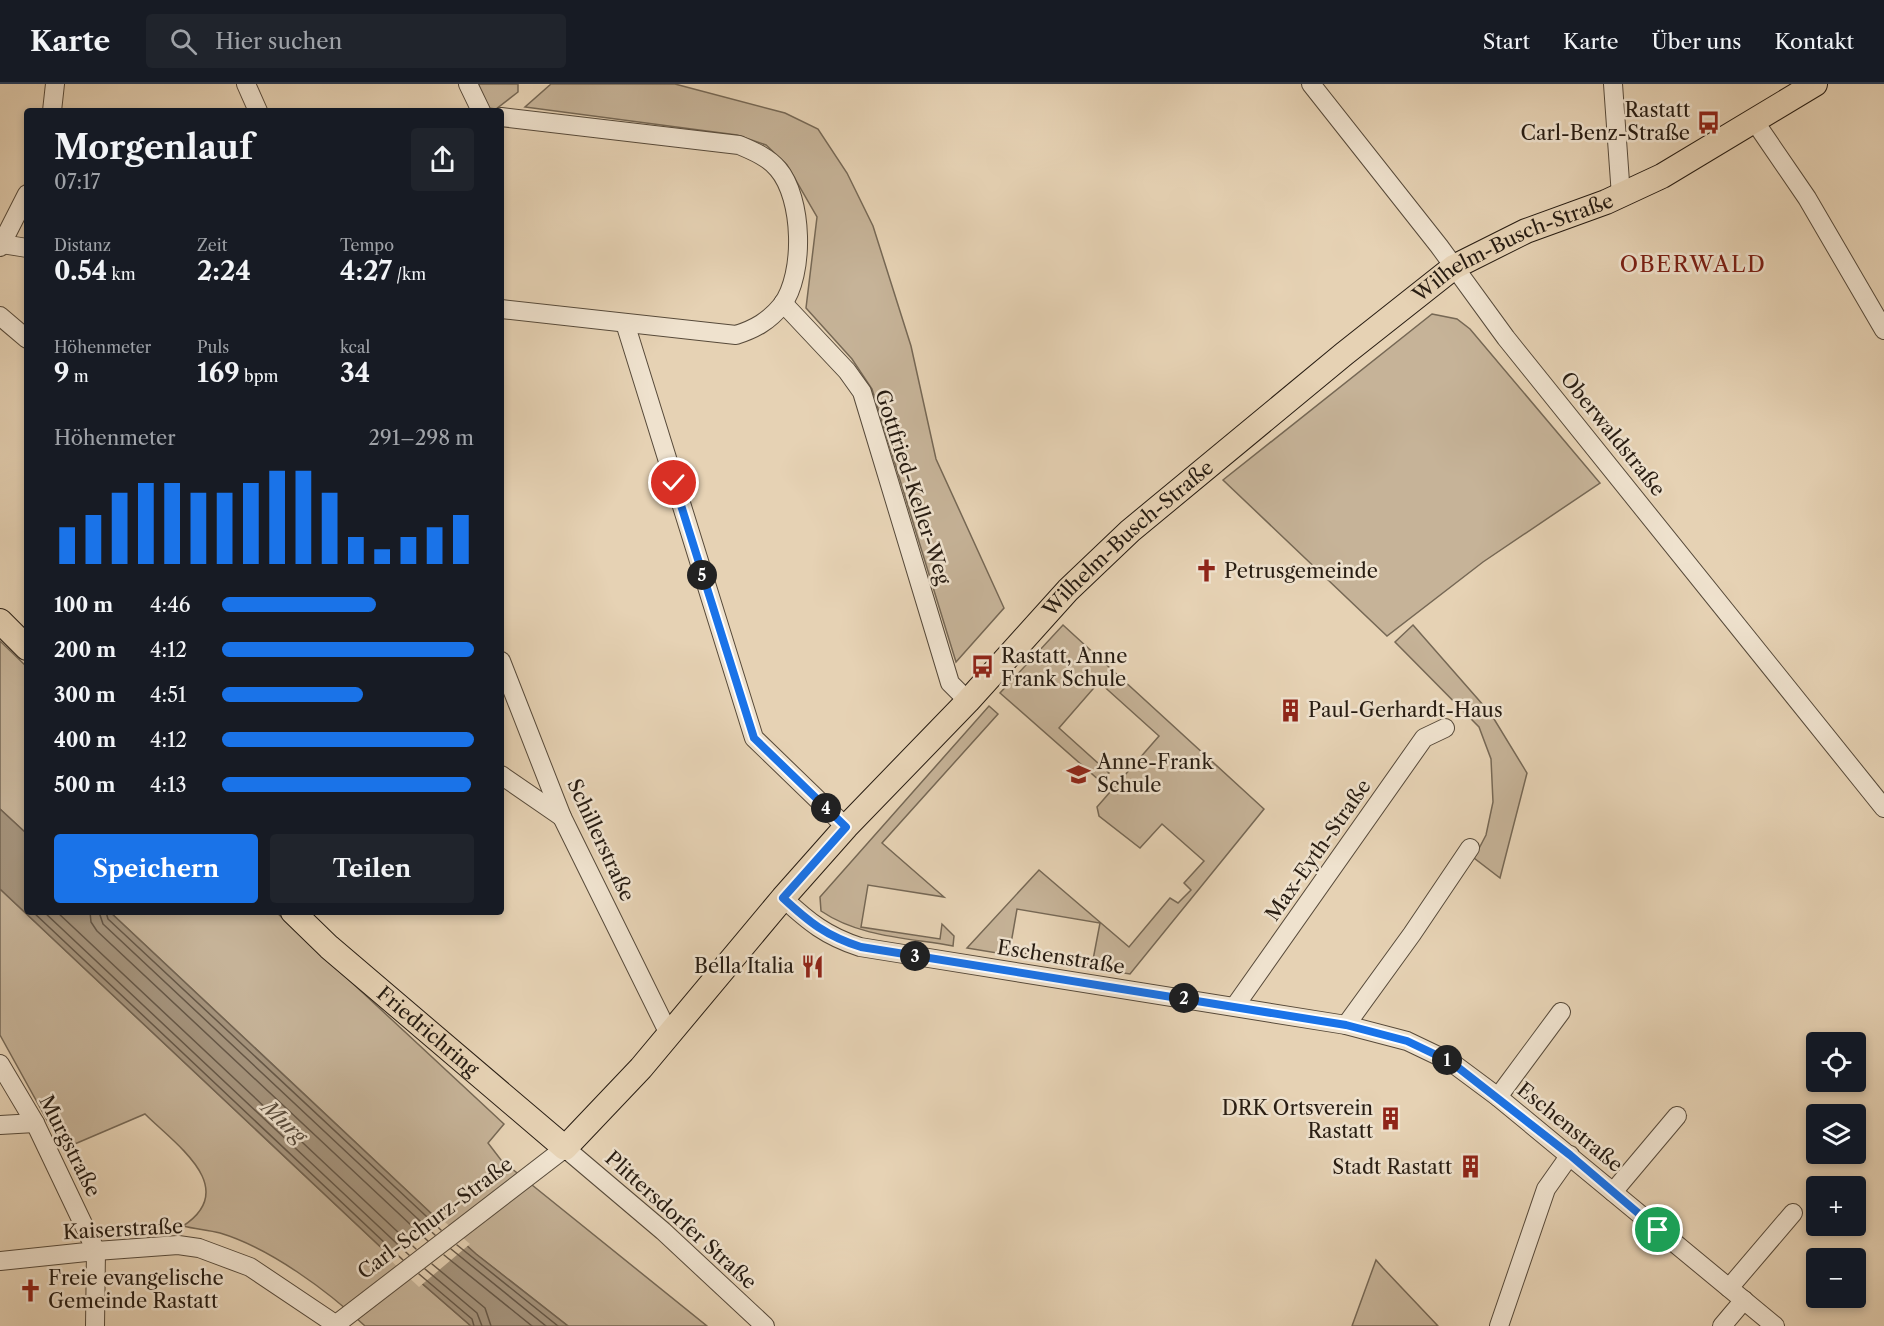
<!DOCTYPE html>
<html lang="de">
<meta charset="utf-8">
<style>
:root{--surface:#171b24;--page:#20242c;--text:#f1f3f6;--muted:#9ea1a6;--line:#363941;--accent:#1a73e8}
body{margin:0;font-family:"Libre Caslon Text",serif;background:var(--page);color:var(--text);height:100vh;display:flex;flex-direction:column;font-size:22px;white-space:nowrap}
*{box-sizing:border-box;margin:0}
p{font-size:20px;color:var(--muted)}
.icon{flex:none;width:33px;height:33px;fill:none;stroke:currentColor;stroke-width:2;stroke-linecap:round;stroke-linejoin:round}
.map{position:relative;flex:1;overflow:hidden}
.panel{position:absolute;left:24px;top:24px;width:480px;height:807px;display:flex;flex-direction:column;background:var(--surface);border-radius:6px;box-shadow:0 3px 9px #0003}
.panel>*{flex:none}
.buttons{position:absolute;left:1806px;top:948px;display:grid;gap:12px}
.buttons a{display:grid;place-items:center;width:60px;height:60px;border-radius:6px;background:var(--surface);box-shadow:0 3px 9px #0003;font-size:30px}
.pin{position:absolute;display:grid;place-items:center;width:51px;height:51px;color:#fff;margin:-26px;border:3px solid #fff;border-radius:50%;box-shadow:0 2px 6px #0007}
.km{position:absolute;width:30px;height:30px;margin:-15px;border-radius:50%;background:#222;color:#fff;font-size:16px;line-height:30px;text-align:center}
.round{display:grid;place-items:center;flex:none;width:63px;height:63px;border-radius:6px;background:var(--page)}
.head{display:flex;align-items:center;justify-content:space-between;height:102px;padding:0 30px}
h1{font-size:33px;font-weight:800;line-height:45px}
.figures{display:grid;grid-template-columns:repeat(3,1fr);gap:9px;height:102px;padding:6px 30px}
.figures div{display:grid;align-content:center}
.figures b{font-size:26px;font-weight:800}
.figures small{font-size:16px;font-weight:400}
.figures p{font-size:16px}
.chart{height:168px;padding:12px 30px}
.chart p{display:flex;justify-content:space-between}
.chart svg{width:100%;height:108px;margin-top:6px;stroke:var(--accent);stroke-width:6}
.primary-button{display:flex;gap:12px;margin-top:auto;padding:12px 30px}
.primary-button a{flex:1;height:69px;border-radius:6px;background:var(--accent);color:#fff;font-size:24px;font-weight:800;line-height:69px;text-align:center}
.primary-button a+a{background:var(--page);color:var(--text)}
ul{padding:0 30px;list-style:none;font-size:20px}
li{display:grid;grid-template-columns:96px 72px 1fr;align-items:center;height:45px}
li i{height:15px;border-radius:8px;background:var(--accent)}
header{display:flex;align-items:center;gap:36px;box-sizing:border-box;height:84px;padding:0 30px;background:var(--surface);border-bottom:2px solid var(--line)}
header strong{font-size:28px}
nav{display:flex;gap:33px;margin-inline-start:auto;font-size:21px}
.search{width:420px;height:54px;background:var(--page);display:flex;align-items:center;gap:15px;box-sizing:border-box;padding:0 21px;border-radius:6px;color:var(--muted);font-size:22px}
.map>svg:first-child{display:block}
.green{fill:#c6b398;stroke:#766855;stroke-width:1.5}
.water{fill:#a5947d;stroke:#736452;stroke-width:1.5}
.pier{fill:#e6d2b4}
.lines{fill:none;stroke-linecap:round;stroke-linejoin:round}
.shore{stroke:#665848;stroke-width:1.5}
.minor-casing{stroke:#574a3a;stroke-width:20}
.major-casing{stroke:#271c12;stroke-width:26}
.minor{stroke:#efe2ce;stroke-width:18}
.major{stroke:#e6d2b4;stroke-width:24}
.route-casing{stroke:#fff;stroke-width:12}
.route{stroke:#1a73e8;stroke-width:8}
.labels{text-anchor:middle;stroke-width:5;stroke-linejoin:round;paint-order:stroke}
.poi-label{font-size:20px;fill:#271c12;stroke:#efe2ce;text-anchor:start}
.street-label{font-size:20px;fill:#271c12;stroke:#efe2ce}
.water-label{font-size:21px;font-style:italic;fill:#594c3d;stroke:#efe2ce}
.quarter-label{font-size:22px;letter-spacing:1.5px;fill:#7a1f14;stroke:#efe2ce}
</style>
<header>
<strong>Karte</strong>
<div class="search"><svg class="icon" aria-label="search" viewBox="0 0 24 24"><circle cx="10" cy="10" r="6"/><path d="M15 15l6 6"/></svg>Hier suchen</div>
<nav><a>Start</a><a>Karte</a><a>Über uns</a><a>Kontakt</a></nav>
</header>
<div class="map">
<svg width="1884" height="1242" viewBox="0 0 1884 1242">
<rect width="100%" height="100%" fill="#e6d2b4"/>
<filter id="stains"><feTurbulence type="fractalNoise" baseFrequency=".00333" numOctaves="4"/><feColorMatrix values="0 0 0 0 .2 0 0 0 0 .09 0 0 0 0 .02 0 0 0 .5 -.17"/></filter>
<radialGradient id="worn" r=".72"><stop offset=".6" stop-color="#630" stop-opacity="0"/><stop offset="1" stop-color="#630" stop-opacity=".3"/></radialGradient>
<g class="green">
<path d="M 477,0 L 518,0 L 518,8 L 496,25 L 488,24 Z"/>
<path d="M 551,0 L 675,0 L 785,29 L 818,45 L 847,89 L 873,142 L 911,262 L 936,375 L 1004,524 L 956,578 L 872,305 L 852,275 L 806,224 L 817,133 L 787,81 L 766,61 L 737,51 L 525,23 Z"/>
<path d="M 1432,230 L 1457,235 L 1470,245 L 1600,399 L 1483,478 L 1387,552 L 1223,396 Z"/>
<path d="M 1063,541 L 1264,725 L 1130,890 L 1018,872 L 1019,868 L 1092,881 L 1100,839 L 1017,825 L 1009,871 L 967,864 L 1039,786 L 1129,863 L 1170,814 L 1178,819 L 1191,806 L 1184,799 L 1204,777 L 1162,740 L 1140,764 L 1099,732 L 1097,723 L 1159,652 L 1099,598 L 1059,644 L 1109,689 L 1100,697 L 1000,609 Z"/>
<path d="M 1413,541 L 1491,630 L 1527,689 L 1500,794 L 1474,774 L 1486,751 L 1493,718 L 1491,675 L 1479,643 L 1395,558 Z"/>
<path d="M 0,557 L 27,583 L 27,750 L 0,725 Z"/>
<path d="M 989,622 L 998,630 L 882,759 L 944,813 L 868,801 L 861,843 L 940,855 L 942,840 L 954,852 L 953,862 C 908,854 859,853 821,827 L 820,813 Z"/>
<path d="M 0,805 L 387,1169 L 471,1242 L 365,1242 C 328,1207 270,1164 220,1149 C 208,1146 195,1145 183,1142 C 241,1104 175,1060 145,1030 L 63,1065 L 0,951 Z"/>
<path d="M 110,828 L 276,828 L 504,1040 L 488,1059 L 501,1076 L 707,1242 L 568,1242 L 476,1170 L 435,1133 Z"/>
<path d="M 1376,1176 L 1383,1184 L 1438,1242 L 1352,1242 Z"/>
</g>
<path class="water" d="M 0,725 L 27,750 L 27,828 L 110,828 L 435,1133 L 476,1170 L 568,1242 L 471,1242 L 387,1169 L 0,805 Z"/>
<path class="pier" d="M 438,1132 L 470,1160 L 419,1203 L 387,1173 Z"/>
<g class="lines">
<g class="shore">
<path d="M 33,828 L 403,1176"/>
<path d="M 44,828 L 409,1171"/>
<path d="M 57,828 L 416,1165"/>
<path d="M 90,828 L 91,838 L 97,847 L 428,1157"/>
<path d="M 99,828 L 103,840 L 435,1151"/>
<path d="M 106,828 L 108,835 L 441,1146"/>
<path d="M 457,1161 L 558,1242"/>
<path d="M 451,1165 L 546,1242"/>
<path d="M 444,1171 L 532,1242"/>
<path d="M 432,1180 L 485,1224 L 491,1242"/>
<path d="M 425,1185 L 477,1229 L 482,1242"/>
<path d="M 419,1190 L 472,1235 L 474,1242"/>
</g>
<defs>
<g id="minor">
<path d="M 246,0 L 258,27"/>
<path d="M 468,0 L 481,27"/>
<path d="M 1311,0 L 1439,162 L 1506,254 L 1884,724"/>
<path d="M 1613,0 L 1621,112"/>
<path d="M 52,27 L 55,0"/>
<path d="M 501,33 L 739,61 C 753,67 768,73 778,85 C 803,114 805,190 782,221 C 769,237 755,245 736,251 L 501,225"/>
<path d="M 1755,38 L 1807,114 L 1884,246"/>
<path d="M 2,160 L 27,164"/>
<path d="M 0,163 L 27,110"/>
<path d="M 783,219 L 847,287 L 862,308 L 950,599 L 968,617"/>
<path d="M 0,232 L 27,255"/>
<path d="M 625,239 L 754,654 L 846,743"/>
<path d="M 501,577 L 562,733 L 669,950"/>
<path d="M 501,691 L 562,733"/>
<path d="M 783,814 C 809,838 826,852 860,863 L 1346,941 L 1407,957 L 1451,978 L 1498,1013 L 1775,1242"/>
<path d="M 1235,922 L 1424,654 L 1445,644"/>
<path d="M 1346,941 L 1412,850 L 1470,764"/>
<path d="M 0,980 L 35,1039 L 96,1167 L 95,1242"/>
<path d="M 1498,1013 L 1561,928"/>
<path d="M 0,1041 L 35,1039"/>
<path d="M 1613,1108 L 1677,1032"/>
<path d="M 0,1177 L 96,1167 L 178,1161 L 199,1164 L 250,1183 L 338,1242"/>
<path d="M 1729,1204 L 1793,1129"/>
<path d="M 334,1242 L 565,1064 L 663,1147 L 765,1242"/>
<path d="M 1499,1242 L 1546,1105 L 1570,1071"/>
<path d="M 1722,1242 L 1744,1216"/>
</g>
<g id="major">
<path d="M 0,537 L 27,564"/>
<path id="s1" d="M 293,828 L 329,863 L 565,1064 L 641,984 L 783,814 L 846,743 L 968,617 L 1068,506 L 1130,447 L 1344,270 L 1454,183 L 1526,147 L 1606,118 L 1662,92 L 1815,0"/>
</g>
</defs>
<use href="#minor" class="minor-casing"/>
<use href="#major" class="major-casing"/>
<use href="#minor" class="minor"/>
<use href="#major" class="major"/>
</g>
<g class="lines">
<defs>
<path id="route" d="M 674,399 L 754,654 L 846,743 L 783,814 C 809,838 826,852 861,863 L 1346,941 L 1407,957 L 1451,978 L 1570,1071 L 1658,1146"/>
</defs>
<use href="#route" class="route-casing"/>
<use href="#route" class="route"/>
</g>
<defs>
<symbol id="bus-bare" viewBox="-9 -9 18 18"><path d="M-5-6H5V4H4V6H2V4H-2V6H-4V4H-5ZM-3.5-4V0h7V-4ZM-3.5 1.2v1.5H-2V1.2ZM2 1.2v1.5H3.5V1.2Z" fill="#8f2418" stroke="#efe2ce" stroke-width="2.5" paint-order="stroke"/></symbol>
<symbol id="church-bare" viewBox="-9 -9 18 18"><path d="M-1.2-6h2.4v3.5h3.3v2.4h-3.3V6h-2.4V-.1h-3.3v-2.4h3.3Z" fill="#8f2418" stroke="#efe2ce" stroke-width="2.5" paint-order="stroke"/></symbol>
<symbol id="building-bare" viewBox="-9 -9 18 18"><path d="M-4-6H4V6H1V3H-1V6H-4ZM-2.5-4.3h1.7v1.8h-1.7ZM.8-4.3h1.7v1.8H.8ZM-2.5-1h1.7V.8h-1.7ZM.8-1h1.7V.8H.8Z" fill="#8f2418" stroke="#efe2ce" stroke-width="2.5" paint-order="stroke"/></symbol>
<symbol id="school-bare" viewBox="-9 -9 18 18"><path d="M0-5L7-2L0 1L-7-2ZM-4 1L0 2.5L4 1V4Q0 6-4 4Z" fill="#8f2418" stroke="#efe2ce" stroke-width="2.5" paint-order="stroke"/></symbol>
<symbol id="restaurant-bare" viewBox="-9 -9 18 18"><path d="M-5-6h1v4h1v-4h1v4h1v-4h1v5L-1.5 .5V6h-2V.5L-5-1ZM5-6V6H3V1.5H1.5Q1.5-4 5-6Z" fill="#8f2418" stroke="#efe2ce" stroke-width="2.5" paint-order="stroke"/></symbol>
</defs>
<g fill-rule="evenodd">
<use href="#bus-bare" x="1692" y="22" width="33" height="33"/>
<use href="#church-bare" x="1190" y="470" width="33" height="33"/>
<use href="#bus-bare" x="966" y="566" width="33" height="33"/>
<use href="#building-bare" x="1274" y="610" width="33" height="33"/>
<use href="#school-bare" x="1062" y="674" width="33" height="33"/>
<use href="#restaurant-bare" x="796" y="866" width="33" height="33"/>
<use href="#building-bare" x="1374" y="1018" width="33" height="33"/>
<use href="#building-bare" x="1454" y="1066" width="33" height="33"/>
<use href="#church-bare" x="14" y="1190" width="33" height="33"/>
</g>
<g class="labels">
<g class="poi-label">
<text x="1690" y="33" text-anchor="end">Rastatt<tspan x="1690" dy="23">Carl-Benz-Straße</tspan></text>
<text x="1224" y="494">Petrusgemeinde</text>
<text x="1001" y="579">Rastatt, Anne<tspan x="1001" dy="23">Frank Schule</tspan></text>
<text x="1308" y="633">Paul-Gerhardt-Haus</text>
<text x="1097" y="685">Anne-Frank<tspan x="1097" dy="23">Schule</tspan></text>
<text x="794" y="889" text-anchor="end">Bella Italia</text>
<text x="1373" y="1031" text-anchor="end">DRK Ortsverein<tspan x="1373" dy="23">Rastatt</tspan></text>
<text x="1452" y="1090" text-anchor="end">Stadt Rastatt</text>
<text x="48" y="1201">Freie evangelische<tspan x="48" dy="23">Gemeinde Rastatt</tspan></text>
</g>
<g class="street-label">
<text dy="7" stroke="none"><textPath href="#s1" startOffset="1677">Wilhelm-Busch-Straße</textPath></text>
<text transform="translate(1613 350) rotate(51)" y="7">Oberwaldstraße</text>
<text transform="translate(913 403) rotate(72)" y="7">Gottfried-Keller-Weg</text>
<text dy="7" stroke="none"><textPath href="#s1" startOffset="1191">Wilhelm-Busch-Straße</textPath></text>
<text transform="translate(601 756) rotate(65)" y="7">Schillerstraße</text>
<text transform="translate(1318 766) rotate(-55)" y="7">Max-Eyth-Straße</text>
<text transform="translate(1061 873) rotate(9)" y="7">Eschenstraße</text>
<text dy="7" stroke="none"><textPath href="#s1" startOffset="180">Friedrichring</textPath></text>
<text transform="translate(1570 1043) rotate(39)" y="7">Eschenstraße</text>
<text transform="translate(70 1062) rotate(63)" y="7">Murgstraße</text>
<text transform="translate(435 1134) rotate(-37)" y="7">Carl-Schurz-Straße</text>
<text transform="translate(681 1136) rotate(42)" y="7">Plittersdorfer Straße</text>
<text transform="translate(123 1145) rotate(-3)" y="7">Kaiserstraße</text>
</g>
<g class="water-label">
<text transform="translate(284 1038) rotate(43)" y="7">Murg</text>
</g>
<g class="quarter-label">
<text x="1693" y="188">OBERWALD</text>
</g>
</g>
<rect width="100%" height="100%" filter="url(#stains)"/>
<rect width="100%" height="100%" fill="url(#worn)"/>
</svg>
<div class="buttons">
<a><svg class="icon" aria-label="locate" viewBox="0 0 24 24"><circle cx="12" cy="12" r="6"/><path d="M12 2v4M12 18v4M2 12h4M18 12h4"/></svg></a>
<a><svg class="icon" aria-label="layers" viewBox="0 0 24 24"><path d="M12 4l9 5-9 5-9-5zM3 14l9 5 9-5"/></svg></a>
<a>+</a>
<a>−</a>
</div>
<div class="pin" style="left:1658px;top:1146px;background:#1e9e55"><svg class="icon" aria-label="arrive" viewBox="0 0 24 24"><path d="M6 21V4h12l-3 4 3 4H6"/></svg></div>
<div class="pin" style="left:674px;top:399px;background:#d93025"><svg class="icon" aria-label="check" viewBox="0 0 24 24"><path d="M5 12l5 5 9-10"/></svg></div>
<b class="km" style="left:1447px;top:976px">1</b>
<b class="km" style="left:1184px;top:914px">2</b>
<b class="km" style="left:915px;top:872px">3</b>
<b class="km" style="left:826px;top:724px">4</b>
<b class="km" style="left:702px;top:491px">5</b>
<section class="panel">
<div class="head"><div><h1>Morgenlauf</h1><p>07:17</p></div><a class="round"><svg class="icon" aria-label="share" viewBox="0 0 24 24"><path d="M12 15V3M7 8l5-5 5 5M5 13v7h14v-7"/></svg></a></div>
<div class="figures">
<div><p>Distanz</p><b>0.54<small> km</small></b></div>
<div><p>Zeit</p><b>2:24</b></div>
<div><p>Tempo</p><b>4:27<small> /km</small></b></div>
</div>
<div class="figures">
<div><p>Höhenmeter</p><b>9<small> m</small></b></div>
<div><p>Puls</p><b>169<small> bpm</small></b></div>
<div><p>kcal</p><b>34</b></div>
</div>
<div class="chart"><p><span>Höhenmeter</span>291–298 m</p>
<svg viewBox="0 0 160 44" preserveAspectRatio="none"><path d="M5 44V29M15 44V24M25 44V15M35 44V11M45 44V11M55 44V15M65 44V15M75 44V11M85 44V6M95 44V6M105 44V15M115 44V33M125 44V38M135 44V33M145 44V29M155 44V24"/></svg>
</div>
<ul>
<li><b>100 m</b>4:46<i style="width:61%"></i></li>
<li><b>200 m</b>4:12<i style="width:100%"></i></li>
<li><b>300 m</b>4:51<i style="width:56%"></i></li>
<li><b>400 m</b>4:12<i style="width:100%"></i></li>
<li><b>500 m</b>4:13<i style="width:99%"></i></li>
</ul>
<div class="primary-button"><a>Speichern</a><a>Teilen</a></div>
</section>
</div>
